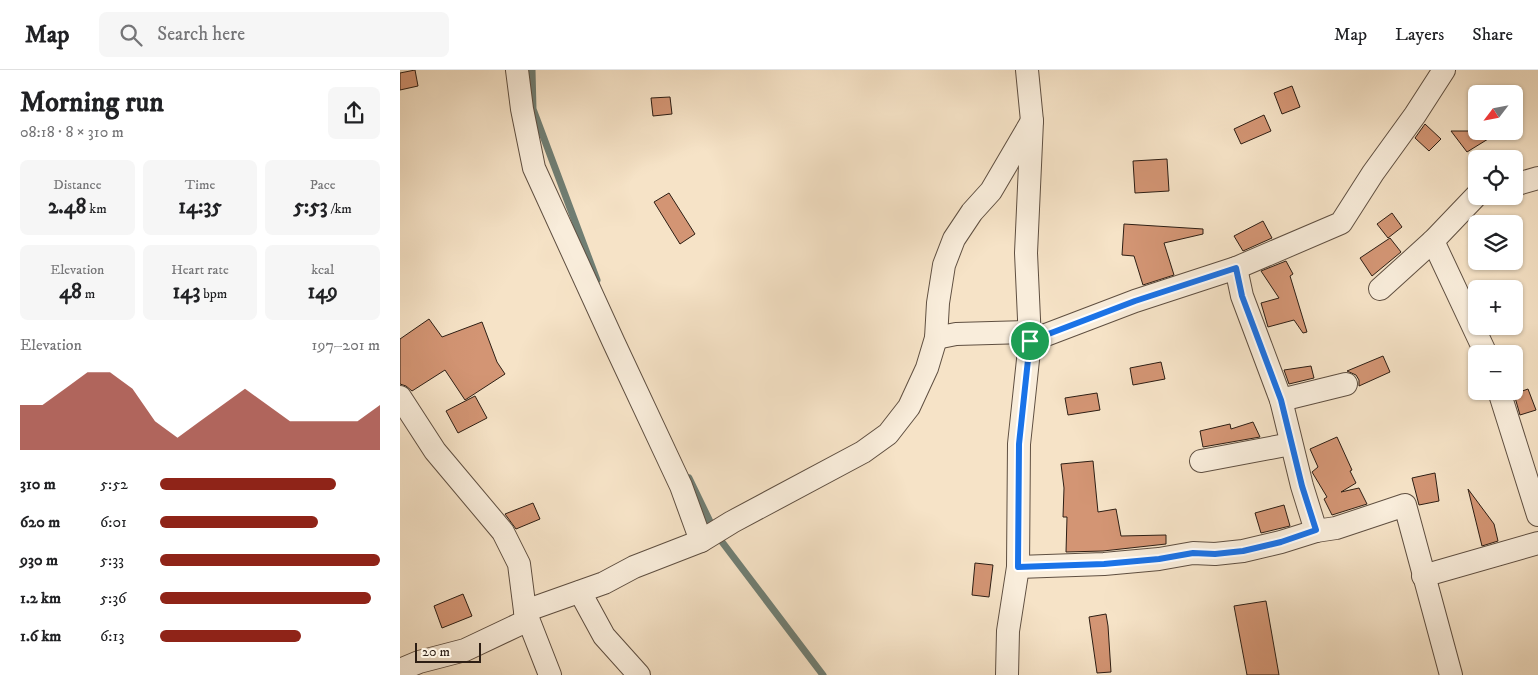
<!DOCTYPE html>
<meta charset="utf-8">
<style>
:root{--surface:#fff;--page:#f6f6f6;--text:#202124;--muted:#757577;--line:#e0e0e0;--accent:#8f2418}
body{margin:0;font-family:"IM FELL DW Pica",serif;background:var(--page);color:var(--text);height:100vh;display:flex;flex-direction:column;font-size:19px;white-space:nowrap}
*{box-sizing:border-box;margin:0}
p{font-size:16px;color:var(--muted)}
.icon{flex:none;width:28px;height:28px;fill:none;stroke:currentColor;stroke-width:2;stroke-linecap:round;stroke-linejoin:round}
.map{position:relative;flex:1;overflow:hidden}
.sheet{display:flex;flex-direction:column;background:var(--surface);width:400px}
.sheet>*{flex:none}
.needle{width:32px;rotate:238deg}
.tools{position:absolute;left:1068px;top:15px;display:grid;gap:10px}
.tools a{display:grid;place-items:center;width:55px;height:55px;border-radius:8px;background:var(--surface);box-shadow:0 1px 4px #0004;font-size:25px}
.scale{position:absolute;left:15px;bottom:12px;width:66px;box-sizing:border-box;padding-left:5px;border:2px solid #2d1e14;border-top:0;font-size:14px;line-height:18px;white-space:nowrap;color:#2d1e14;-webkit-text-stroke:4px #f9eddb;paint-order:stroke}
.pin{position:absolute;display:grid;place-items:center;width:42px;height:42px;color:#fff;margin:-21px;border:2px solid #fff;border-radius:50%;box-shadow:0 1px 5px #0007}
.round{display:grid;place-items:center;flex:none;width:52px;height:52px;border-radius:8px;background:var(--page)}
.overview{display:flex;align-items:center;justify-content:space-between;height:85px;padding:0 20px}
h1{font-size:28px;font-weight:700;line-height:38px}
.figures{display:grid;grid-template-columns:repeat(3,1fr);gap:8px;height:85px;padding:5px 20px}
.figures div{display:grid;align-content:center;border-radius:8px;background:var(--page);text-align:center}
.figures b{font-size:21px;font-weight:700}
.figures small{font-size:14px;font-weight:400}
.figures p{font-size:14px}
.chart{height:140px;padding:10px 20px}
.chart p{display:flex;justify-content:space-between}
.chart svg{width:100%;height:90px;margin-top:5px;fill:var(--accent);opacity:.7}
ul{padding:0 20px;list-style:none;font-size:16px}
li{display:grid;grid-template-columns:80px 60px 1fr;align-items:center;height:38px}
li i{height:12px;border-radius:6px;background:var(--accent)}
header{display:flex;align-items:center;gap:30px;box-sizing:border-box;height:70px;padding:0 25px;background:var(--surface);border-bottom:1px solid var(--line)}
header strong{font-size:24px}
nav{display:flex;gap:28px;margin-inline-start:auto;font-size:18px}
.search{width:350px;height:45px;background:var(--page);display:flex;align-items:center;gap:12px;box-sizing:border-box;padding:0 18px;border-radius:8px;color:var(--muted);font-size:19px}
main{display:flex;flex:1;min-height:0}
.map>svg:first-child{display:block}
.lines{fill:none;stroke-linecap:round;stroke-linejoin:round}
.stream{stroke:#707e73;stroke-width:7}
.building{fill:#d39574;stroke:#2d1e14}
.street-casing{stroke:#5f4f41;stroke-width:24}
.street{stroke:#f9eddb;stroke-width:22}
.route-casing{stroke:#fff;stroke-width:10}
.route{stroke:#1a73e8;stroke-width:6}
</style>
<header>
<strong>Map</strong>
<div class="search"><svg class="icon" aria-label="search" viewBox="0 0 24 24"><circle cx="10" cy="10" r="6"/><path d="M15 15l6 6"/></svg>Search here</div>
<nav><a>Map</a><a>Layers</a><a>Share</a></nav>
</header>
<main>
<section class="sheet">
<div class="overview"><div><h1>Morning run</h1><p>08:18 · 8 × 310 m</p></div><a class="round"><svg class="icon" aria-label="share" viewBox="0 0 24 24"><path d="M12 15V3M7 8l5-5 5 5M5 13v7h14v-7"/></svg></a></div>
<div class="figures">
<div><p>Distance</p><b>2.48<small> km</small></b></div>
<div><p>Time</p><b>14:35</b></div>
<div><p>Pace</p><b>5:53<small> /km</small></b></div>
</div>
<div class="figures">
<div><p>Elevation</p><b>48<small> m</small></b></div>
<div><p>Heart rate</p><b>143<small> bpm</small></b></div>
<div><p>kcal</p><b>149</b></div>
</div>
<div class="chart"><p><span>Elevation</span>197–201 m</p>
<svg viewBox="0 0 160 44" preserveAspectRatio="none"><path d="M0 44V22L10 22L20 14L30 6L40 6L50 14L60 30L70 38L80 30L90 22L100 14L110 22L120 30L130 30L140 30L150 30L160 22V44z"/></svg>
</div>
<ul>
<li><b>310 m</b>5:52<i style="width:80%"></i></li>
<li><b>620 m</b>6:01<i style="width:72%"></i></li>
<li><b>930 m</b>5:33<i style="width:100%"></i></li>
<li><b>1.2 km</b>5:36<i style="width:96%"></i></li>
<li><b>1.6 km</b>6:13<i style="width:64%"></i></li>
</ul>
</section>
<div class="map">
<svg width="1138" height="605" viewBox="0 0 1138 605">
<rect width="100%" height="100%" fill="#f6e3c7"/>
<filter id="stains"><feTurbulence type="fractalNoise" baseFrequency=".004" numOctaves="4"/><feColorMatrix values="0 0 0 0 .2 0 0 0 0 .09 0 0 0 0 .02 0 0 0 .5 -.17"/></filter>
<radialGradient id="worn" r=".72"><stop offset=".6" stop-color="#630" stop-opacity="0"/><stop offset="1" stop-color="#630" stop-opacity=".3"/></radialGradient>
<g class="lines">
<g class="stream">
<path d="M 132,0 L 133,39 L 197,210"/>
<path d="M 289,408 L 316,464 L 423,605"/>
</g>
</g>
<g class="building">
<path d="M 15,0 L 18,16 L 0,20 L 0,3 Z"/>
<path d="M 892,16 L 900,37 L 882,44 L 874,23 Z"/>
<path d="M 270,27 L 272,44 L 253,46 L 251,28 Z"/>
<path d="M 864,45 L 871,61 L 841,74 L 834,59 Z"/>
<path d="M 1025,54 L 1041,69 L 1029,81 L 1015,68 Z"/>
<path d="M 1051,61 L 1101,61 L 1067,82 Z"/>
<path d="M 767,89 L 769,121 L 735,123 L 733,91 Z"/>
<path d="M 269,123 L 295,164 L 280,174 L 254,132 Z"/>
<path d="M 992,143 L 1002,157 L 988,168 L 977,154 Z"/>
<path d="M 863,151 L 872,168 L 843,181 L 834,166 Z"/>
<path d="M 724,154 L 803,159 L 803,164 L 764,173 L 774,205 L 743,215 L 734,186 L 722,185 Z"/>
<path d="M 990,168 L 1001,182 L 972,206 L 960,188 Z"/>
<path d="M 886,191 L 893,204 L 890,206 L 907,262 L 903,263 L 894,250 L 868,257 L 861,233 L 879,228 L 861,201 Z"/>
<path d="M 29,249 L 42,267 L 82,252 L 97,292 L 105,304 L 65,330 L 45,300 L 12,321 L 6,316 L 0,314 L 0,269 Z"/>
<path d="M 983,286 L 990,302 L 959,316 L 959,310 L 956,305 L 947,301 Z"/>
<path d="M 761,292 L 765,309 L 733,315 L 730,298 Z"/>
<path d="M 911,296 L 914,308 L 889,314 L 884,300 Z"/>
<path d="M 1128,319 L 1136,340 L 1120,345 L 1114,324 Z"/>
<path d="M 697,323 L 700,340 L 668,345 L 665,328 Z"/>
<path d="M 75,326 L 87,348 L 58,363 L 46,341 Z"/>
<path d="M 853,352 L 860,367 L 803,377 L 800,361 L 830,354 L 831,359 Z"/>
<path d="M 937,367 L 952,400 L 950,401 L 956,413 L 941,422 L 959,418 L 967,434 L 932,445 L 924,429 L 927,427 L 912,402 L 918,397 L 910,379 Z"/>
<path d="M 693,391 L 698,442 L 716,439 L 721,466 L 766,465 L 766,474 L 703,481 L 666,482 L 667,447 L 663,447 L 664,418 L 661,394 Z"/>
<path d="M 1035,403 L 1039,431 L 1019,435 L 1012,408 Z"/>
<path d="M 1068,419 L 1094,454 L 1098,471 L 1082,476 Z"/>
<path d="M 133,433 L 140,449 L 116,459 L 105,444 Z"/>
<path d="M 884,435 L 890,456 L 861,463 L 855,443 Z"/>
<path d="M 575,493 L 593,495 L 589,527 L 572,525 Z"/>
<path d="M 63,524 L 72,546 L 42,558 L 34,536 Z"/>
<path d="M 866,531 L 879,605 L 847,605 L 834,536 Z"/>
<path d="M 706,544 L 708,556 L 711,602 L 697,603 L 689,547 Z"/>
</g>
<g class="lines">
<defs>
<g id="street">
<path d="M 117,0 L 122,39 L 134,98 L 214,273 L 281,416 L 301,471"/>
<path d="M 1114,115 L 1138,108"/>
<path d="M 1033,171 L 1086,284"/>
<path d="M 836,198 L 842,226 L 881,330 L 902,416 L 916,461"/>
<path d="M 980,219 L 1033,171 L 1076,126"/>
<path d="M 536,268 L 556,264 L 630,262"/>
<path d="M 630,271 L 735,231 L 836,198 L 941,153 L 973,103 L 1015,45 L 1044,0"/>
<path d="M 1099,321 L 1138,445"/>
<path d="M 0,327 L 35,381 L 103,462 L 119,494 L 125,541 L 150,605"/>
<path d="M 881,330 L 946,314"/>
<path d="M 801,391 L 891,374"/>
<path d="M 618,497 L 704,494 L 759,489 L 793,483 L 815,484 L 843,481 L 881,472 L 916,461 L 936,458 L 1005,435 L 1051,605"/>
<path d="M 1023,506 L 1138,473"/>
<path d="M 180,522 L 204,566 L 239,605"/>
<path d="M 125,541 L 204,513 L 234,497 L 301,471 L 332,452 L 463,382 L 488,364 L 509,337 L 527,298 L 536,268 L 538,233 L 544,195 L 554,169 L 572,142 L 591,121 L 632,51"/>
<path d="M 0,600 L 19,592 L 65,580 L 122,553 L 130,556"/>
<path d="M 607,605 L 608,561 L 618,497 L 619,374 L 630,271 L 626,183 L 632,51 L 627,0"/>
</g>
</defs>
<use href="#street" class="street-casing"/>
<use href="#street" class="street"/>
</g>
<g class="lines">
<defs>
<path id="route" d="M 836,198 L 842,226 L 881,330 L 902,416 L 916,460 L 881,472 L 843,481 L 815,484 L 793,483 L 759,489 L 704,494 L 618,497 L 619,374 L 630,271 L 735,231 Z"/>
</defs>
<use href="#route" class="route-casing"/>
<use href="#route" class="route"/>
</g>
<rect width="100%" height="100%" filter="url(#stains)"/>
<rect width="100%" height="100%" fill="url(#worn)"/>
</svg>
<div class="tools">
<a><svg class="needle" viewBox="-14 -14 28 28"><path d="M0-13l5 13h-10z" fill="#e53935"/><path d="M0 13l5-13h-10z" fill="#757577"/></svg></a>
<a><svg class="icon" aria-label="locate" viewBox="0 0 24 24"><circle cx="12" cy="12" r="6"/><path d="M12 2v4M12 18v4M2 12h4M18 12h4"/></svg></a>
<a><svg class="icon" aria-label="layers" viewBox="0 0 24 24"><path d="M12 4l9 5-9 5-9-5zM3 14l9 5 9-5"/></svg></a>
<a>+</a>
<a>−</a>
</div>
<div class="scale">20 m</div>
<div class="pin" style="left:630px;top:271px;background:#1e9e55"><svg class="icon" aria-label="arrive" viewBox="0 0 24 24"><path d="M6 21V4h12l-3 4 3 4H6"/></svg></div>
</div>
</main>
